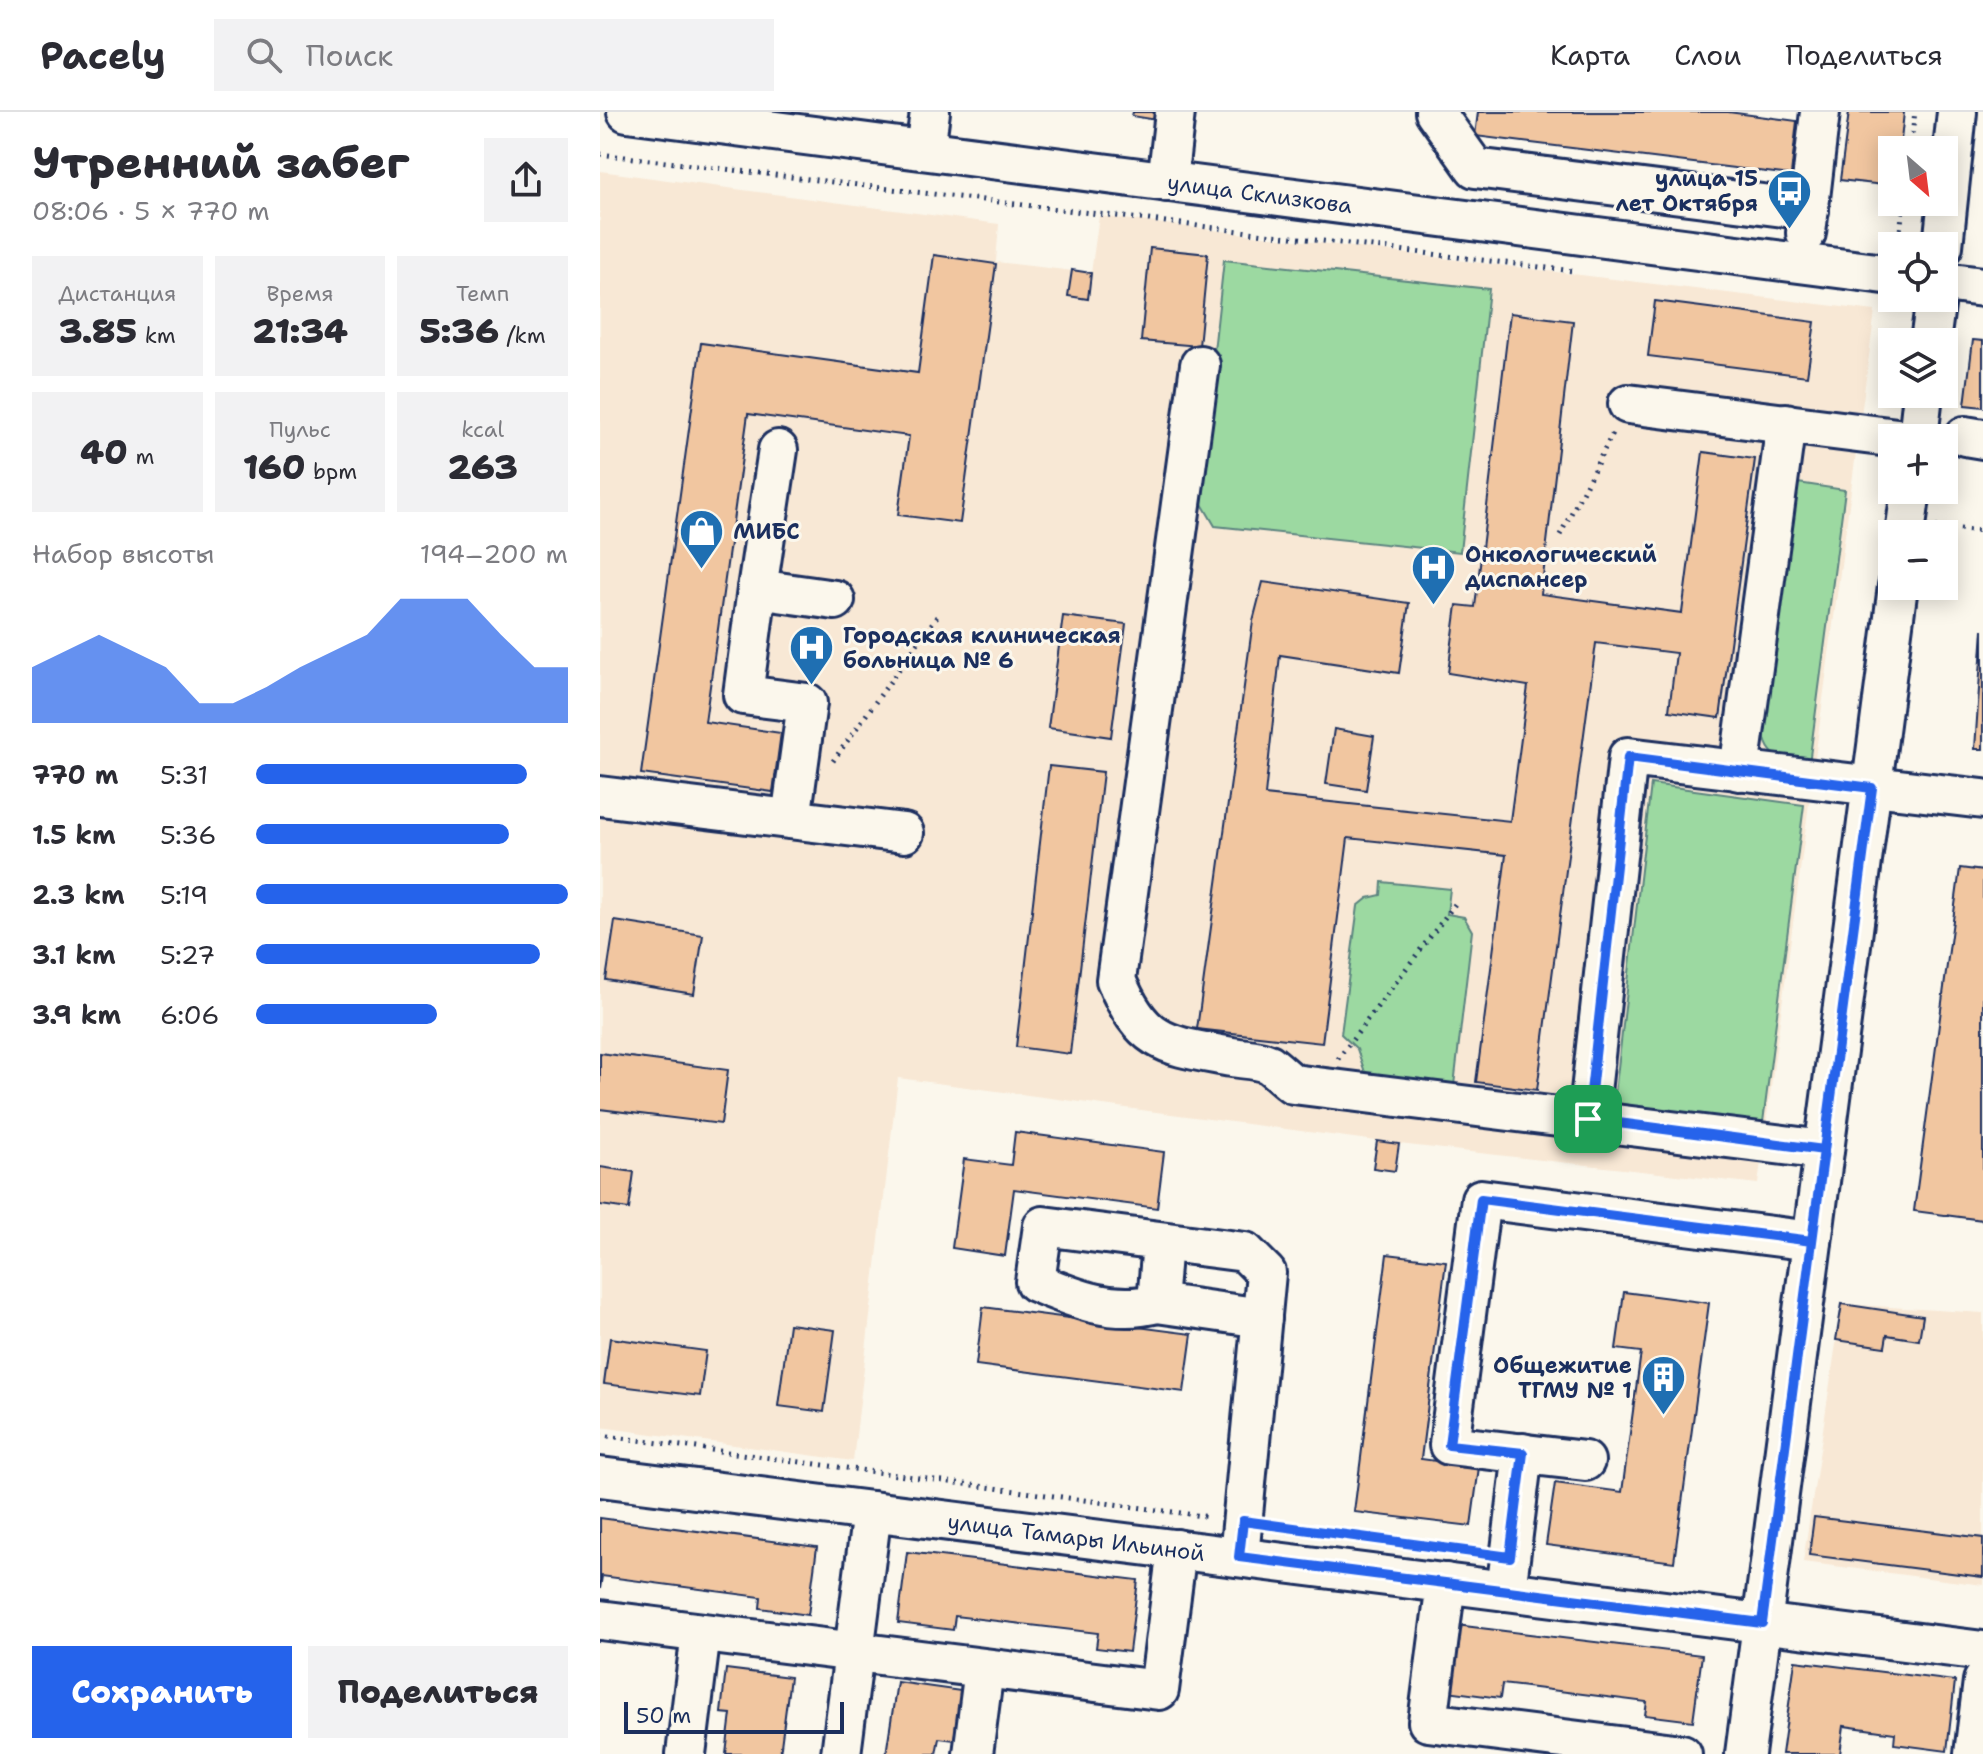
<!DOCTYPE html>
<html lang="ru">
<meta charset="utf-8">
<style>
:root{--surface:#fff;--page:#f2f2f3;--text:#2b2b33;--muted:#7c7c81;--line:#e1e1e2;--accent:#2563eb}
body{margin:0;font-family:"Shantell Sans",sans-serif;background:var(--page);color:var(--text);height:100vh;display:flex;flex-direction:column;font-size:30px;white-space:nowrap}
*{box-sizing:border-box;margin:0}
p{font-size:26px;color:var(--muted)}
.icon{flex:none;width:44px;height:44px;fill:none;stroke:currentColor;stroke-width:2;stroke-linecap:round;stroke-linejoin:round}
.map{position:relative;flex:1;overflow:hidden}
.sheet{display:flex;flex-direction:column;background:var(--surface);width:600px}
.sheet>*{flex:none}
.needle{width:52px;rotate:152deg}
.fabs{position:absolute;left:1278px;top:24px;display:grid;gap:16px}
.fabs a{display:grid;place-items:center;width:80px;height:80px;border-radius:0px;background:var(--surface);box-shadow:0 4px 20px #0003;font-size:40px}
.scale{position:absolute;left:24px;bottom:20px;width:220px;box-sizing:border-box;padding-left:8px;border:4px solid #1b2f5e;border-top:0;font-size:22px;line-height:28px;white-space:nowrap;color:#1b2f5e;-webkit-text-stroke:6px #fbf7ec;paint-order:stroke}
.pin{position:absolute;display:grid;place-items:center;width:68px;height:68px;color:#fff;margin:-34px;border-radius:16px;box-shadow:0 4px 12px #0006}
.round{display:grid;place-items:center;flex:none;width:84px;height:84px;border-radius:0px;background:var(--page)}
.head{display:flex;align-items:center;justify-content:space-between;height:136px;padding:0 32px}
h1{font-size:44px;font-weight:800;line-height:60px}
.metrics{display:grid;grid-template-columns:repeat(3,1fr);gap:12px;height:136px;padding:8px 32px}
.metrics div{display:grid;align-content:center;border-radius:0px;background:var(--page);text-align:center}
.metrics b{font-size:34px;font-weight:800}
.metrics small{font-size:22px;font-weight:400}
.metrics p{font-size:22px}
.chart{height:224px;padding:16px 32px}
.chart p{display:flex;justify-content:space-between}
.chart svg{width:100%;height:144px;margin-top:8px;fill:var(--accent);opacity:.7}
.cta{display:flex;gap:16px;margin-top:auto;padding:16px 32px}
.cta a{flex:1;height:92px;border-radius:0px;background:var(--accent);color:#fff;font-size:32px;font-weight:800;line-height:92px;text-align:center}
.cta a+a{background:var(--page);color:var(--text)}
ul{padding:0 32px;list-style:none;font-size:26px}
li{display:grid;grid-template-columns:128px 96px 1fr;align-items:center;height:60px}
li i{height:20px;border-radius:10px;background:var(--accent)}
header{display:flex;align-items:center;gap:48px;box-sizing:border-box;height:112px;padding:0 40px;background:var(--surface);border-bottom:2px solid var(--line)}
header strong{font-size:38px}
nav{display:flex;gap:44px;margin-inline-start:auto;font-size:28px}
.search{width:560px;height:72px;background:var(--page);display:flex;align-items:center;gap:20px;box-sizing:border-box;padding:0 28px;border-radius:0px;color:var(--muted);font-size:30px}
main{display:flex;flex:1;min-height:0}
.map>svg:first-child{display:block}
.built{fill:#f8e8d5}
.green{fill:#9cd9a1;stroke:#5c8480;stroke-width:2}
.building{fill:#f1c6a0;stroke:#1b2f5e;stroke-width:2}
.lines{fill:none;stroke-linecap:round;stroke-linejoin:round}
.minor-casing{stroke:#1b2f5e;stroke-width:44}
.path{stroke:#1b2f5e;stroke-width:5;stroke-dasharray:2 6;stroke-linecap:butt}
.minor{stroke:#fbf7ec;stroke-width:38}
.route-casing{stroke:#fff;stroke-width:16}
.route{stroke:#2563eb;stroke-width:10}
.labels{text-anchor:middle;stroke-width:6;stroke-linejoin:round;paint-order:stroke}
.poi-label{font-size:22px;font-weight:bold;fill:#1b2f5e;stroke:#fbf7ec;text-anchor:start}
.street-label{font-size:22px;fill:#1b2f5e;stroke:#fbf7ec}
</style>
<header>
<strong>Pacely</strong>
<div class="search"><svg class="icon" aria-label="search" viewBox="0 0 24 24"><circle cx="10" cy="10" r="6"/><path d="M15 15l6 6"/></svg>Поиск</div>
<nav><a>Карта</a><a>Слои</a><a>Поделиться</a></nav>
</header>
<main>
<section class="sheet">
<div class="head"><div><h1>Утренний забег</h1><p>08:06 · 5 × 770 m</p></div><a class="round"><svg class="icon" aria-label="share" viewBox="0 0 24 24"><path d="M12 15V3M7 8l5-5 5 5M5 13v7h14v-7"/></svg></a></div>
<div class="metrics">
<div><p>Дистанция</p><b>3.85<small> km</small></b></div>
<div><p>Время</p><b>21:34</b></div>
<div><p>Темп</p><b>5:36<small> /km</small></b></div>
</div>
<div class="metrics">
<div><b>40<small> m</small></b></div>
<div><p>Пульс</p><b>160<small> bpm</small></b></div>
<div><p>kcal</p><b>263</b></div>
</div>
<div class="chart"><p><span>Набор высоты</span>194–200 m</p>
<svg viewBox="0 0 160 44" preserveAspectRatio="none"><path d="M0 44V27L10 22L20 17L30 22L40 27L50 38L60 38L70 33L80 27L90 22L100 17L110 6L120 6L130 6L140 17L150 27L160 27V44z"/></svg>
</div>
<ul>
<li><b>770 m</b>5:31<i style="width:87%"></i></li>
<li><b>1.5 km</b>5:36<i style="width:81%"></i></li>
<li><b>2.3 km</b>5:19<i style="width:100%"></i></li>
<li><b>3.1 km</b>5:27<i style="width:91%"></i></li>
<li><b>3.9 km</b>6:06<i style="width:58%"></i></li>
</ul>
<div class="cta"><a>Сохранить</a><a>Поделиться</a></div>
</section>
<div class="map">
<svg width="1383" height="1642" viewBox="0 0 1383 1642">
<rect width="100%" height="100%" fill="#fbf7ec"/>
<filter id="ink" filterUnits="userSpaceOnUse"><feTurbulence type="fractalNoise" baseFrequency=".0125" numOctaves="2"/><feDisplacementMap in="SourceGraphic" scale="16" xChannelSelector="R" yChannelSelector="G"/><feConvolveMatrix kernelMatrix="1 2 1 2 8 2 1 2 1" color-interpolation-filters="sRGB"/></filter>
<g filter="url(#ink)">
<g class="built">
<path d="M 0,59 L 399,112 L 396,150 L 491,161 L 499,104 L 1275,199 L 1158,1072 L 799,1032 L 298,966 L 253,1349 L 0,1315 Z"/>
<path d="M 1242,1192 L 1383,1201 L 1383,1473 L 1203,1450 Z"/>
</g>
<g class="green">
<path d="M 624,148 L 889,177 L 860,440 L 615,414 L 598,385 Z"/>
<path d="M 1198,371 L 1245,378 L 1209,652 C 1181,649 1164,645 1163,613 Z"/>
<path d="M 1051,672 L 1204,693 L 1162,1018 L 1013,999 Z"/>
<path d="M 782,770 L 850,777 L 847,802 L 864,805 L 872,819 L 853,982 L 767,966 L 757,937 L 741,922 L 758,794 L 768,786 L 781,783 Z"/>
</g>
<g class="building">
<path d="M 533,0 L 558,0 L 557,8 L 532,4 Z"/>
<path d="M 878,0 L 1128,0 L 1197,9 L 1191,63 L 875,24 Z"/>
<path d="M 1249,0 L 1304,0 L 1300,38 L 1292,38 L 1292,74 L 1240,68 Z"/>
<path d="M 550,136 L 608,142 L 599,234 L 541,229 Z"/>
<path d="M 334,143 L 396,152 L 360,411 L 298,403 L 309,324 L 148,302 L 105,610 L 181,621 L 173,680 L 41,662 L 101,231 L 318,261 Z"/>
<path d="M 472,158 L 491,161 L 488,187 L 468,184 Z"/>
<path d="M 1055,189 L 1215,210 L 1207,264 L 1048,244 Z"/>
<path d="M 910,201 L 973,209 L 941,482 L 1082,501 L 1103,340 L 1155,347 L 1120,606 L 1069,599 L 1076,541 L 996,531 L 937,978 L 876,970 L 906,743 L 748,726 L 722,931 L 597,917 L 653,509 L 663,470 L 809,491 L 799,561 L 680,543 L 665,683 L 910,709 L 928,574 L 848,561 L 857,493 L 875,495 Z"/>
<path d="M 1373,228 L 1383,229 L 1383,295 L 1365,293 Z"/>
<path d="M 463,504 L 526,512 L 511,625 L 448,616 Z"/>
<path d="M 1383,517 L 1383,637 L 1375,637 Z"/>
<path d="M 734,617 L 774,624 L 766,678 L 726,672 Z"/>
<path d="M 449,654 L 503,660 L 470,942 L 416,935 Z"/>
<path d="M 1360,756 L 1383,759 L 1383,1108 L 1314,1099 Z"/>
<path d="M 15,809 L 103,823 L 94,882 L 6,868 Z"/>
<path d="M 0,941 L 128,958 L 121,1012 L 0,997 Z"/>
<path d="M 415,1020 L 564,1040 L 557,1096 L 414,1077 L 405,1144 L 352,1136 L 364,1047 L 411,1053 Z"/>
<path d="M 777,1029 L 799,1032 L 795,1059 L 773,1056 Z"/>
<path d="M 0,1055 L 34,1060 L 29,1097 L 0,1093 Z"/>
<path d="M 787,1142 L 846,1149 L 821,1347 L 879,1355 L 871,1414 L 754,1400 Z"/>
<path d="M 1024,1180 L 1109,1191 L 1074,1450 L 946,1433 L 955,1371 L 1022,1380 L 1041,1240 L 1016,1237 Z"/>
<path d="M 1242,1192 L 1323,1204 L 1319,1228 L 1287,1223 L 1285,1235 L 1236,1228 Z"/>
<path d="M 383,1195 L 592,1222 L 584,1280 L 376,1253 Z"/>
<path d="M 189,1212 L 235,1218 L 224,1300 L 178,1294 Z"/>
<path d="M 10,1226 L 106,1239 L 100,1284 L 4,1272 Z"/>
<path d="M 1214,1405 L 1383,1426 L 1383,1465 L 1209,1443 Z"/>
<path d="M 0,1406 L 217,1435 L 208,1503 L 160,1496 L 161,1485 L 2,1464 L 0,1477 Z"/>
<path d="M 307,1440 L 538,1468 L 529,1540 L 496,1536 L 498,1521 L 355,1504 L 353,1518 L 298,1511 Z"/>
<path d="M 856,1513 L 1102,1543 L 1093,1609 L 1045,1603 L 1047,1590 L 902,1572 L 900,1586 L 847,1579 Z"/>
<path d="M 1195,1549 L 1355,1569 L 1347,1639 L 1294,1632 L 1295,1621 L 1244,1614 L 1240,1642 L 1182,1642 Z"/>
<path d="M 126,1557 L 190,1565 L 180,1642 L 126,1642 L 131,1602 L 121,1601 Z"/>
<path d="M 297,1570 L 361,1579 L 354,1628 L 339,1626 L 336,1642 L 286,1642 Z"/>
</g>
<g class="lines">
<defs>
<g id="minor">
<path id="s1" d="M 27,0 L 1292,163"/>
<path d="M 835,0 L 875,56 L 1209,98"/>
<path d="M 325,38 L 330,0"/>
<path d="M 567,70 L 575,0"/>
<path d="M 1206,121 L 1220,0"/>
<path d="M 1343,134 L 1357,0"/>
<path d="M 1344,170 L 1383,175"/>
<path d="M 1330,230 L 1336,186"/>
<path d="M 600,253 L 516,868 C 544,935 568,933 632,945 C 643,947 659,947 669,952 C 677,958 685,966 693,972 L 1224,1038"/>
<path d="M 1028,292 L 1297,326"/>
<path d="M 1365,324 L 1383,327"/>
<path d="M 1318,326 L 1323,282"/>
<path d="M 178,338 L 157,477 L 235,488"/>
<path d="M 1305,422 L 1311,378"/>
<path d="M 157,477 L 143,583 L 207,591 L 191,707"/>
<path d="M 1139,659 L 1186,311"/>
<path d="M 0,684 L 304,721"/>
<path d="M 988,1007 L 1028,645 L 1383,687"/>
<path d="M 562,1130 L 557,1191 C 514,1203 475,1187 435,1170 L 443,1114 L 645,1140 L 666,1161 L 639,1445"/>
<path d="M 557,1191 L 662,1206"/>
<path d="M 985,1349 L 849,1333 L 881,1087 L 1212,1129"/>
<path id="s2" d="M 0,1365 L 1383,1539"/>
<path d="M 846,1471 L 828,1610 L 1082,1642"/>
<path d="M 906,1479 L 923,1341"/>
<path d="M 0,1508 L 559,1578 L 577,1437"/>
<path d="M 86,1642 L 101,1521"/>
<path d="M 241,1642 L 272,1399"/>
<path d="M 373,1642 L 384,1557"/>
<path d="M 1145,1642 L 1298,474"/>
<path d="M 1374,1642 L 1383,1569"/>
</g>
</defs>
<use href="#minor" class="minor-casing"/>
<g class="path">
<path d="M 1310,38 L 1315,0"/>
<path d="M 0,42 L 973,159"/>
<path d="M 1298,133 L 1304,90"/>
<path d="M 1336,415 L 1383,419"/>
<path d="M 960,423 L 1013,321"/>
<path d="M 233,649 L 338,503"/>
<path d="M 738,947 L 858,788"/>
<path d="M 0,1323 L 610,1405"/>
</g>
<use href="#minor" class="minor"/>
</g>
</g>
<g class="lines" filter="url(#ink)">
<defs>
<path id="route" d="M 988,1007 L 1224,1038 L 1162,1511 L 639,1445 L 643,1409 L 910,1445 L 923,1341 L 849,1333 L 881,1087 L 1212,1129 L 1272,676 L 1028,645 L 988,1007"/>
</defs>
<use href="#route" class="route-casing"/>
<use href="#route" class="route"/>
</g>
<defs>
<symbol id="bus-pin" viewBox="-11 -11 22 30"><path d="M0 17L-7.5 6A9.5 9.5 0 1 1 7.5 6Z" fill="#1f6fb2" stroke="#fbf7ec"/><path d="M-5-6H5V4H4V6H2V4H-2V6H-4V4H-5ZM-3.5-4V0h7V-4ZM-3.5 1.2v1.5H-2V1.2ZM2 1.2v1.5H3.5V1.2Z" fill="#fff"/></symbol>
<symbol id="shop-pin" viewBox="-11 -11 22 30"><path d="M0 17L-7.5 6A9.5 9.5 0 1 1 7.5 6Z" fill="#1f6fb2" stroke="#fbf7ec"/><path d="M-5-2.5h2.3a2.7 3.5 0 0 1 5.4 0H5L5.5 6h-11ZM-1.5-2.5h3a1.5 2.3 0 0 0-3 0Z" fill="#fff"/></symbol>
<symbol id="hospital-pin" viewBox="-11 -11 22 30"><path d="M0 17L-7.5 6A9.5 9.5 0 1 1 7.5 6Z" fill="#1f6fb2" stroke="#fbf7ec"/><path d="M-5-5h3v3.5h4V-5h3V5h-3V1.5h-4V5h-3Z" fill="#fff"/></symbol>
<symbol id="building-pin" viewBox="-11 -11 22 30"><path d="M0 17L-7.5 6A9.5 9.5 0 1 1 7.5 6Z" fill="#1f6fb2" stroke="#fbf7ec"/><path d="M-4-6H4V6H1V3H-1V6H-4ZM-2.5-4.3h1.7v1.8h-1.7ZM.8-4.3h1.7v1.8H.8ZM-2.5-1h1.7V.8h-1.7ZM.8-1h1.7V.8H.8Z" fill="#fff"/></symbol>
</defs>
<g fill-rule="evenodd">
<use href="#bus-pin" x="1164" y="54" width="51" height="69"/>
<use href="#shop-pin" x="76" y="394" width="51" height="69"/>
<use href="#hospital-pin" x="808" y="430" width="51" height="69"/>
<use href="#hospital-pin" x="186" y="510" width="51" height="69"/>
<use href="#building-pin" x="1038" y="1240" width="51" height="69"/>
</g>
<g class="labels">
<g class="poi-label">
<text x="1158" y="74" text-anchor="end">улица 15<tspan x="1158" dy="25">лет Октября</tspan></text>
<text x="133" y="427">МИБС</text>
<text x="865" y="450">Онкологический<tspan x="865" dy="25">диспансер</tspan></text>
<text x="243" y="531">Городская клиническая<tspan x="243" dy="25">больница № 6</tspan></text>
<text x="1032" y="1261" text-anchor="end">Общежитие<tspan x="1032" dy="25">ТГМУ № 1</tspan></text>
</g>
<g class="street-label">
<text dy="8" stroke="none"><textPath href="#s1" startOffset="638">улица Склизкова</textPath></text>
<text dy="8" stroke="none"><textPath href="#s2" startOffset="480">улица Тамары Ильиной</textPath></text>
</g>
</g>
</svg>
<div class="fabs">
<a><svg class="needle" viewBox="-14 -14 28 28"><path d="M0-13l5 13h-10z" fill="#e53935"/><path d="M0 13l5-13h-10z" fill="#7c7c81"/></svg></a>
<a><svg class="icon" aria-label="locate" viewBox="0 0 24 24"><circle cx="12" cy="12" r="6"/><path d="M12 2v4M12 18v4M2 12h4M18 12h4"/></svg></a>
<a><svg class="icon" aria-label="layers" viewBox="0 0 24 24"><path d="M12 4l9 5-9 5-9-5zM3 14l9 5 9-5"/></svg></a>
<a>+</a>
<a>−</a>
</div>
<div class="scale">50 m</div>
<div class="pin" style="left:988px;top:1007px;background:#1e9e55"><svg class="icon" aria-label="arrive" viewBox="0 0 24 24"><path d="M6 21V4h12l-3 4 3 4H6"/></svg></div>
</div>
</main>
